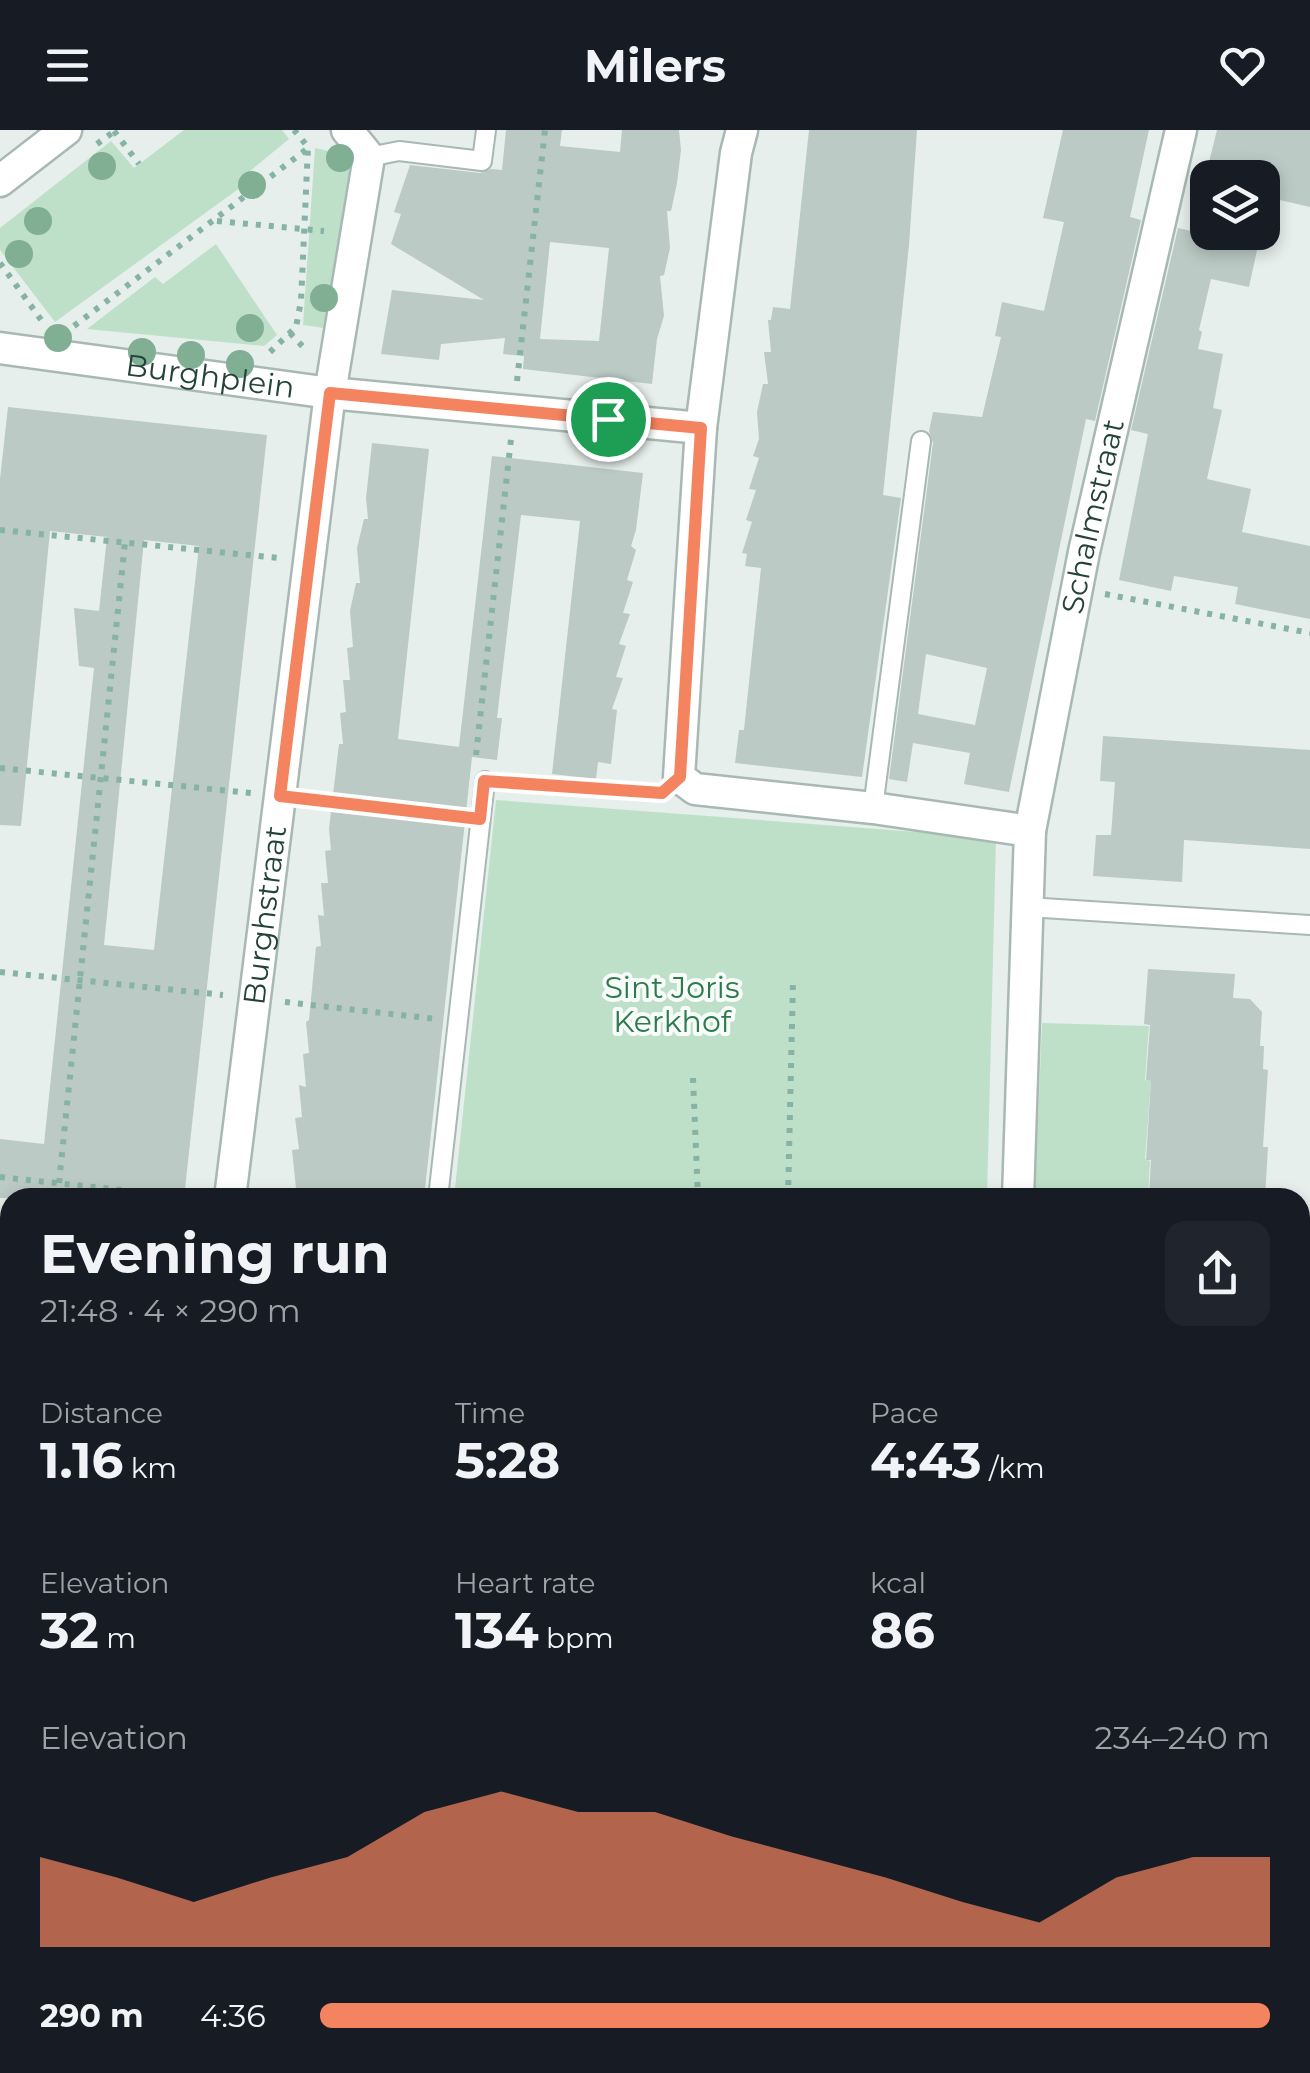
<!DOCTYPE html>
<meta charset="utf-8">
<style>
:root{--surface:#171b24;--page:#20242c;--text:#f1f3f6;--muted:#9ea1a6;--accent:#f4845f}
body{margin:0;font-family:Montserrat,sans-serif;background:var(--page);color:var(--text);height:100vh;display:flex;flex-direction:column;font-size:38px;white-space:nowrap}
*{box-sizing:border-box;margin:0}
p{font-size:32px;color:var(--muted)}
.icon{flex:none;width:55px;height:55px;fill:none;stroke:currentColor;stroke-width:2;stroke-linecap:round;stroke-linejoin:round}
.map{position:relative;flex:1;overflow:hidden}
.drawer{position:absolute;left:0px;top:1058px;width:1310px;height:888px;display:flex;flex-direction:column;background:var(--surface);border-radius:30px 30px 0 0;box-shadow:0 5px 15px #0003}
.drawer>*{flex:none}
.fabs{position:absolute;left:1190px;top:30px;display:grid;gap:20px}
.fabs a{display:grid;place-items:center;width:90px;height:90px;border-radius:20px;background:var(--surface);box-shadow:0 5px 15px #0003;font-size:50px}
.pin{position:absolute;display:grid;place-items:center;width:85px;height:85px;color:#fff;margin:-42px;border:5px solid #fff;border-radius:50%;box-shadow:0 2px 10px #0007}
.round{display:grid;place-items:center;flex:none;width:105px;height:105px;border-radius:20px;background:var(--page)}
.head{display:flex;align-items:center;justify-content:space-between;height:170px;padding:0 40px}
h1{font-size:55px;font-weight:700;line-height:75px}
.stats{display:grid;grid-template-columns:repeat(3,1fr);gap:15px;height:170px;padding:10px 40px}
.stats div{display:grid;align-content:center}
.stats b{font-size:50px;font-weight:700}
.stats small{font-size:28px;font-weight:400}
.stats p{font-size:28px}
.chart{height:280px;padding:20px 40px}
.chart p{display:flex;justify-content:space-between}
.chart svg{width:100%;height:180px;margin-top:10px;fill:var(--accent);opacity:.7}
ul{padding:0 40px;list-style:none;font-size:32px}
li{display:grid;grid-template-columns:160px 120px 1fr;align-items:center;height:75px}
li i{height:25px;border-radius:12px;background:var(--accent)}
header{display:flex;justify-content:space-between;align-items:center;height:130px;padding:0 40px;background:var(--surface);font-size:45px;font-weight:700}
.map>svg:first-child{display:block}
.green{fill:#bfe0c8}
.building{fill:#bbcac4;fill-rule:evenodd}
.lines{fill:none;stroke-linecap:round;stroke-linejoin:round}
.service-casing{stroke:#a8b8b2;stroke-width:22}
.minor-casing{stroke:#a8b8b2;stroke-width:35}
.tertiary-casing{stroke:#a8b8b2;stroke-width:35}
.secondary-casing{stroke:#a4bbb3;stroke-width:35}
.path{stroke:#86b3a5;stroke-width:6;stroke-dasharray:5 8;stroke-linecap:butt}
.service{stroke:#fff;stroke-width:18}
.minor{stroke:#fff;stroke-width:30}
.tertiary{stroke:#fff;stroke-width:30}
.secondary{stroke:#fff;stroke-width:30}
.tree{fill:#80af93}
.route-casing{stroke:#fff;stroke-width:20}
.route{stroke:#f4845f;stroke-width:12}
.labels{text-anchor:middle;stroke-width:8;stroke-linejoin:round;paint-order:stroke}
.street-label{font-size:30px;fill:#24423a;stroke:#f7fbf9}
.park-label{font-size:30px;fill:#2d7a4b;stroke:#f7fbf9}
</style>
<header><svg class="icon" aria-label="menu" viewBox="0 0 24 24"><path d="M4 6h16M4 12h16M4 18h16"/></svg>Milers<svg class="icon" aria-label="heart" viewBox="0 0 24 24"><path d="M12 20l-8-8c-3-5 5-10 8-4 3-6 11-1 8 4z"/></svg></header>
<div class="map">
<svg width="1310" height="1943" viewBox="0 0 1310 1943">
<rect width="100%" height="100%" fill="#e6efeb"/>
<g class="green">
<path d="M 184,0 L 282,0 L 289,9 L 244,46 L 248,52 L 55,192 L 0,120 L 0,98 L 111,11 L 134,38 Z"/>
<path d="M 315,18 L 356,27 L 331,199 L 303,195 Z"/>
<path d="M 216,114 L 277,205 L 264,216 L 87,199 L 155,147 L 163,154 Z"/>
<path d="M 496,670 L 996,708 L 987,1067 L 454,1068 Z"/>
<path d="M 1042,893 L 1149,896 L 1145,950 L 1151,951 L 1145,1029 L 1150,1031 L 1148,1067 L 1035,1067 Z"/>
<path d="M 1300,1198 L 1310,1198 L 1310,1381 L 1300,1386 Z"/>
</g>
<g class="building">
<path d="M 506,0 L 562,0 L 560,16 L 620,22 L 622,0 L 679,0 L 681,20 L 677,53 L 671,81 L 667,81 L 670,118 L 664,145 L 660,146 L 664,186 L 657,209 L 652,254 L 523,239 L 524,226 L 503,224 L 505,208 L 441,214 L 439,230 L 381,224 L 392,160 L 484,170 L 391,114 L 401,84 L 394,82 L 410,35 L 480,43 L 491,39 L 502,40 ZM 550,112 L 609,118 L 599,211 L 540,209 Z"/>
<path d="M 809,0 L 917,0 L 909,115 L 883,365 L 901,368 L 862,647 L 735,633 L 739,600 L 744,600 L 761,438 L 745,436 L 747,424 L 742,423 L 752,392 L 746,390 L 756,360 L 749,359 L 759,328 L 753,326 L 759,309 L 757,282 L 763,254 L 768,254 L 764,222 L 771,222 L 768,190 L 771,190 L 773,177 L 790,179 Z"/>
<path d="M 1063,0 L 1149,0 L 1130,87 L 1141,90 L 1095,291 L 1086,289 L 1009,662 L 964,654 L 970,623 L 913,613 L 907,652 L 889,649 L 933,313 L 929,301 L 933,282 L 982,287 L 1001,207 L 995,206 L 1002,172 L 1044,181 L 1064,92 L 1043,88 ZM 926,524 L 987,538 L 975,595 L 918,584 Z"/>
<path d="M 1217,0 L 1310,0 L 1310,77 L 1262,66 L 1262,48 L 1205,48 Z"/>
<path d="M 1178,98 L 1196,102 L 1261,102 L 1249,157 L 1211,149 L 1199,200 L 1202,202 L 1198,219 L 1223,224 L 1213,278 L 1222,280 L 1207,349 L 1251,359 L 1242,402 L 1310,416 L 1310,489 L 1235,474 L 1238,457 L 1174,446 L 1171,461 L 1119,450 L 1148,304 L 1131,300 Z"/>
<path d="M 8,277 L 267,305 L 184,1068 L 0,1068 L 0,1009 L 44,1014 L 94,538 L 79,536 L 74,478 L 99,481 L 107,407 L 50,401 L 21,696 L 0,695 L 0,349 ZM 144,410 L 199,416 L 154,820 L 104,815 Z"/>
<path d="M 372,313 L 429,319 L 398,609 L 459,617 L 492,326 L 643,343 L 636,400 L 631,416 L 636,420 L 627,450 L 633,452 L 623,483 L 630,484 L 619,514 L 626,516 L 616,547 L 623,548 L 612,579 L 617,580 L 611,634 L 598,632 L 596,649 L 552,644 L 580,391 L 521,385 L 497,588 L 502,588 L 497,630 L 472,627 L 424,1068 L 297,1068 L 292,1020 L 299,1019 L 295,988 L 302,987 L 299,955 L 306,957 L 303,924 L 309,923 L 306,892 L 309,890 L 316,817 L 321,816 L 318,785 L 324,786 L 321,753 L 328,753 L 325,721 L 331,720 L 329,699 L 339,614 L 343,614 L 340,583 L 346,582 L 343,550 L 350,550 L 347,518 L 353,517 L 350,481 L 356,453 L 360,453 L 357,418 L 364,389 L 368,389 L 366,368 Z"/>
<path d="M 1103,606 L 1310,620 L 1310,719 L 1184,710 L 1182,752 L 1093,746 L 1096,705 L 1111,705 L 1115,652 L 1100,651 Z"/>
<path d="M 1148,839 L 1235,844 L 1233,868 L 1250,869 L 1262,882 L 1260,916 L 1264,916 L 1263,939 L 1268,940 L 1263,1017 L 1268,1017 L 1265,1068 L 1149,1068 L 1151,1030 L 1146,1030 L 1151,951 L 1146,950 L 1150,895 L 1144,894 Z"/>
</g>
<g class="lines">
<defs>
<g id="service">
<path d="M 369,27 L 399,21 L 482,31 L 486,0"/>
<path d="M 873,678 L 921,311"/>
<path d="M 1027,777 L 1310,795"/>
<path d="M 438,1068 L 485,651"/>
<path d="M 434,1943 L 481,1935"/>
</g>
<g id="minor">
<path d="M 742,0 L 736,23 L 701,298 L 679,647 L 695,659 L 873,678 L 1030,701"/>
<path d="M 0,51 L 66,0"/>
<path id="s1" d="M 0,218 L 330,263 L 701,298"/>
<path id="s2" d="M 230,1068 L 330,263 L 369,27 L 347,0"/>
<path id="s3" d="M 1018,1068 L 1030,701 L 1084,422 L 1181,0"/>
<path d="M 0,1209 L 10,1210"/>
<path d="M 1300,1597 L 1310,1591"/>
<path d="M 1126,1935 L 1128,1943"/>
<path d="M 1036,1943 L 1042,1935"/>
</g>
<g id="tertiary">
<path d="M 0,1822 L 10,1830"/>
<path d="M 0,1867 L 10,1873"/>
<path d="M 110,1935 L 123,1943"/>
<path d="M 143,1935 L 151,1943"/>
</g>
<g id="secondary">
<path d="M 1300,1433 L 1310,1428"/>
<path d="M 1300,1486 L 1310,1481"/>
<path d="M 0,1687 L 10,1682"/>
<path d="M 0,1736 L 10,1731"/>
</g>
</defs>
<use href="#service" class="service-casing"/>
<use href="#minor" class="minor-casing"/>
<use href="#tertiary" class="tertiary-casing"/>
<use href="#secondary" class="secondary-casing"/>
<g class="path">
<path d="M 114,1 L 139,34"/>
<path d="M 97,14 L 116,0"/>
<path d="M 217,91 L 324,101"/>
<path d="M 0,133 L 42,191"/>
<path d="M 74,196 L 307,19"/>
<path d="M 290,203 L 306,220"/>
<path d="M 270,222 L 296,197 L 301,171 L 308,17 L 294,0"/>
<path d="M 517,251 L 545,0"/>
<path d="M 0,400 L 278,428"/>
<path d="M 1105,464 L 1310,503"/>
<path d="M 476,625 L 511,309"/>
<path d="M 0,638 L 251,663"/>
<path d="M 507,653 L 654,662"/>
<path d="M 308,669 L 454,686"/>
<path d="M 0,842 L 223,865"/>
<path d="M 285,872 L 436,889"/>
<path d="M 693,948 L 698,1068"/>
<path d="M 0,1047 L 197,1068"/>
<path d="M 59,1053 L 125,412"/>
<path d="M 788,1068 L 793,851"/>
<path d="M 0,1452 L 10,1450"/>
</g>
<use href="#service" class="service"/>
<use href="#minor" class="minor"/>
<use href="#tertiary" class="tertiary"/>
<use href="#secondary" class="secondary"/>
</g>
<g class="tree">
<circle cx="340" cy="28" r="14"/>
<circle cx="102" cy="36" r="14"/>
<circle cx="252" cy="55" r="14"/>
<circle cx="38" cy="91" r="14"/>
<circle cx="19" cy="124" r="14"/>
<circle cx="324" cy="168" r="14"/>
<circle cx="250" cy="198" r="14"/>
<circle cx="58" cy="208" r="14"/>
<circle cx="142" cy="222" r="14"/>
<circle cx="191" cy="225" r="14"/>
<circle cx="240" cy="234" r="14"/>
</g>
<g class="lines">
<defs>
<path id="route" d="M 330,263 L 701,298 L 680,647 L 662,663 L 484,651 L 480,689 L 280,666 Z"/>
</defs>
<use href="#route" class="route-casing"/>
<use href="#route" class="route"/>
</g>
<g class="labels">
<g class="street-label">
<text dy="10" stroke="none"><textPath href="#s1" startOffset="212">Burghplein</textPath></text>
<text dy="10" stroke="none"><textPath href="#s3" startOffset="688">Schalmstraat</textPath></text>
<text dy="10" stroke="none"><textPath href="#s2" startOffset="285">Burghstraat</textPath></text>
</g>
<g class="park-label">
<text x="672" y="868">Sint Joris<tspan x="672" dy="34">Kerkhof</tspan></text>
</g>
</g>
</svg>
<div class="fabs">
<a><svg class="icon" aria-label="layers" viewBox="0 0 24 24"><path d="M12 4l9 5-9 5-9-5zM3 14l9 5 9-5"/></svg></a>
</div>
<div class="pin" style="left:608px;top:289px;background:#1e9e55"><svg class="icon" aria-label="arrive" viewBox="0 0 24 24"><path d="M6 21V4h12l-3 4 3 4H6"/></svg></div>
<section class="drawer">
<div class="head"><div><h1>Evening run</h1><p>21:48 · 4 × 290 m</p></div><a class="round"><svg class="icon" aria-label="share" viewBox="0 0 24 24"><path d="M12 15V3M7 8l5-5 5 5M5 13v7h14v-7"/></svg></a></div>
<div class="stats">
<div><p>Distance</p><b>1.16<small> km</small></b></div>
<div><p>Time</p><b>5:28</b></div>
<div><p>Pace</p><b>4:43<small> /km</small></b></div>
</div>
<div class="stats">
<div><p>Elevation</p><b>32<small> m</small></b></div>
<div><p>Heart rate</p><b>134<small> bpm</small></b></div>
<div><p>kcal</p><b>86</b></div>
</div>
<div class="chart"><p><span>Elevation</span>234–240 m</p>
<svg viewBox="0 0 160 44" preserveAspectRatio="none"><path d="M0 44V22L10 27L20 33L30 27L40 22L50 11L60 6L70 11L80 11L90 17L100 22L110 27L120 33L130 38L140 27L150 22L160 22V44z"/></svg>
</div>
<ul>
<li><b>290 m</b>4:36<i style="width:100%"></i></li>
</ul>
</section>
</div>
